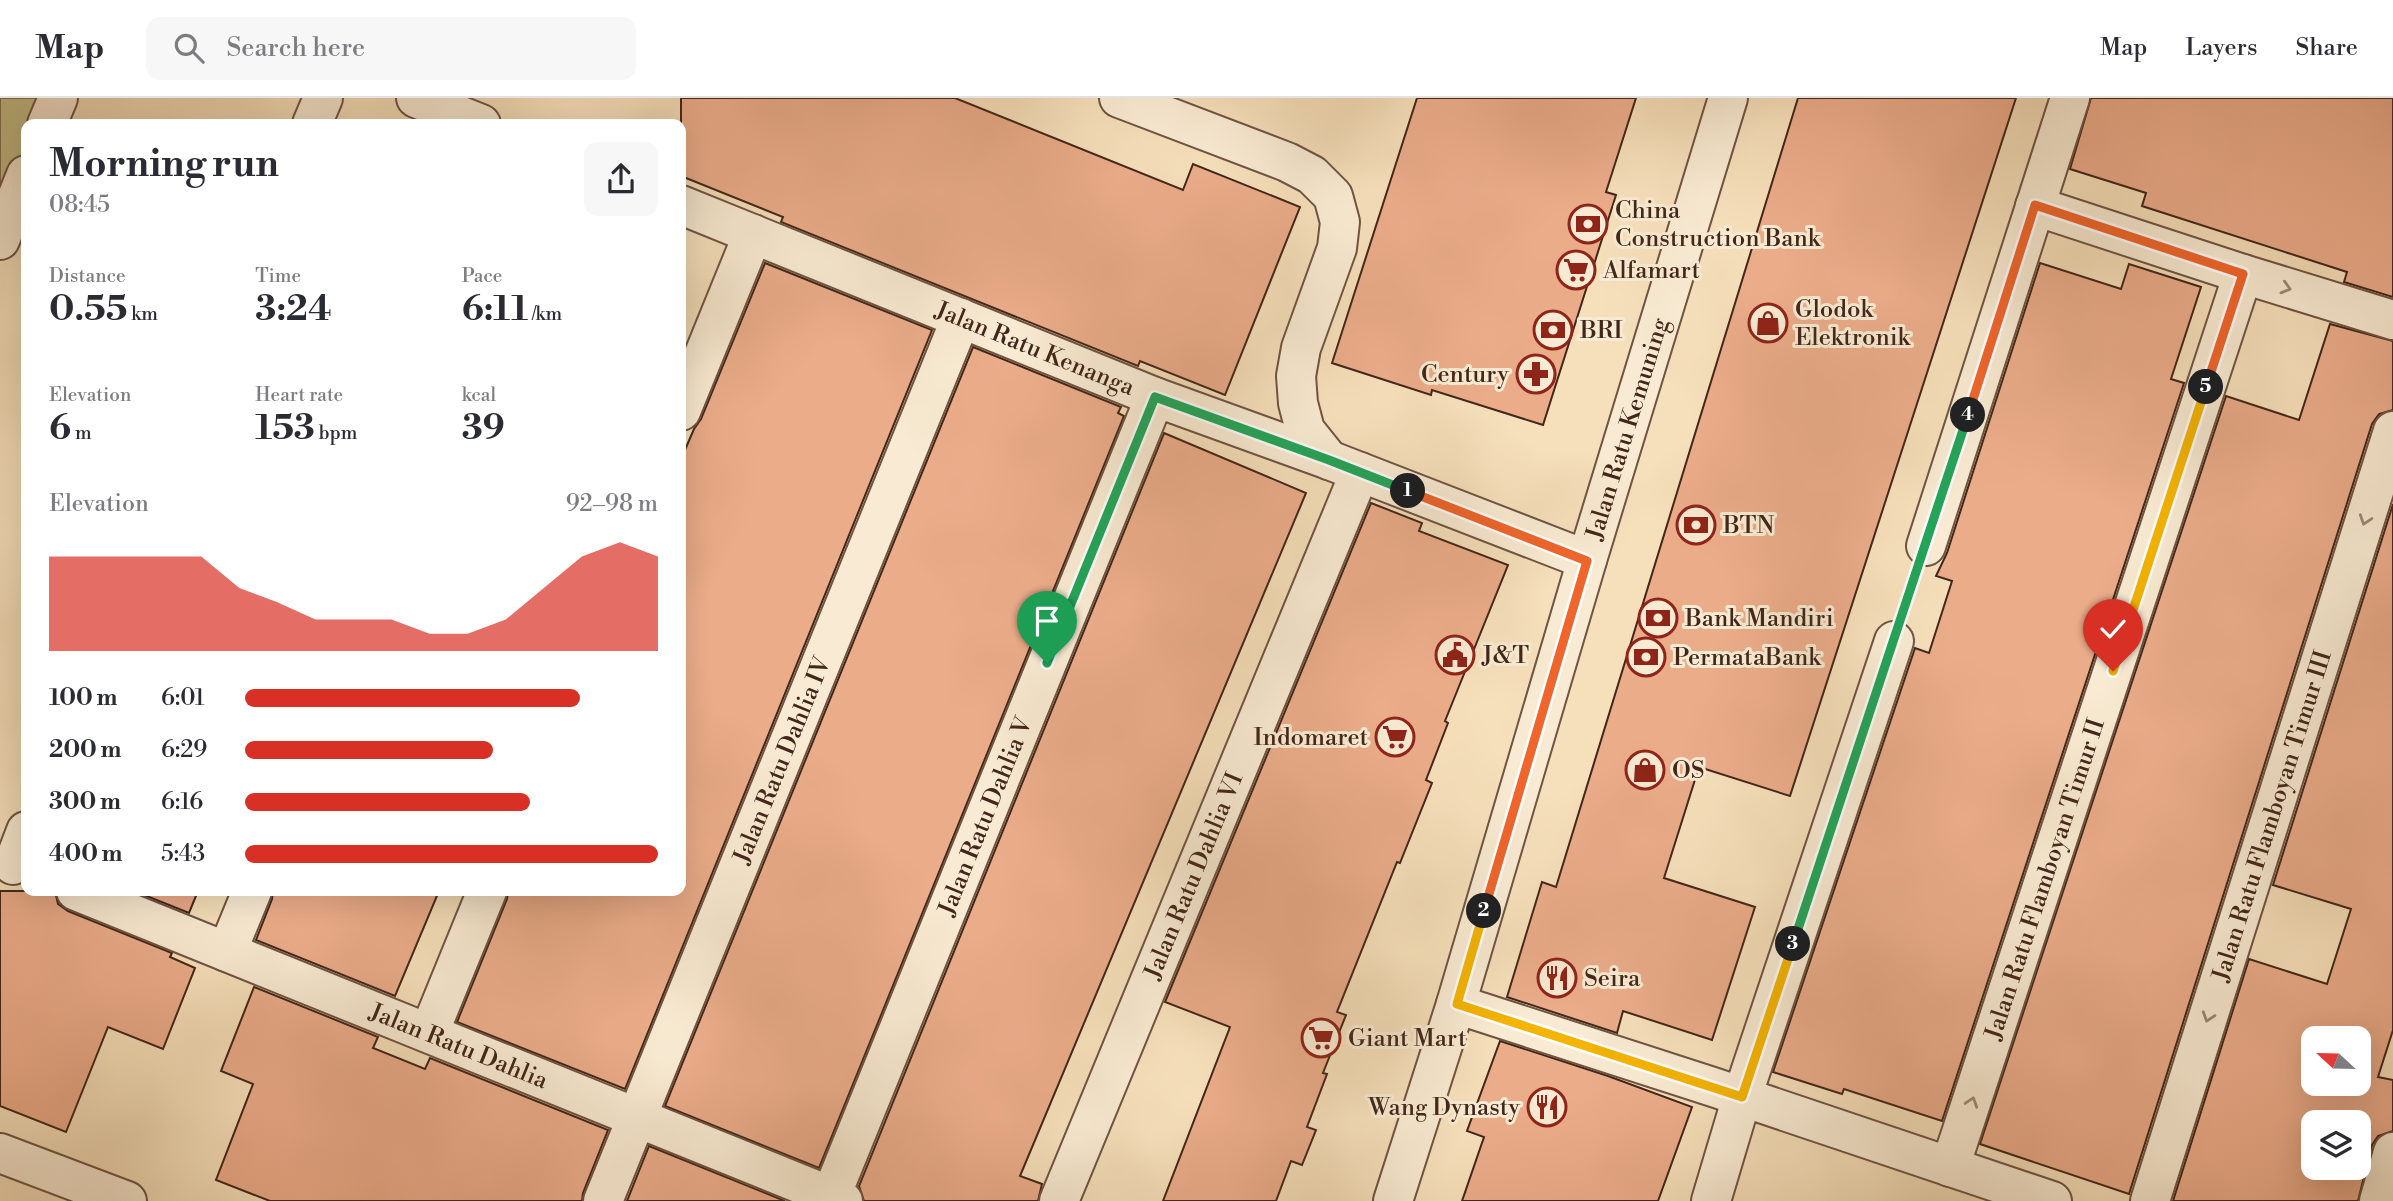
<!DOCTYPE html>
<meta charset="utf-8">
<style>
:root{--surface:#fff;--page:#f7f7f7;--text:#2b2b33;--muted:#7c7c81;--line:#e1e1e2;--accent:#d93025}
body{margin:0;font-family:"Libre Bodoni",serif;background:var(--page);color:var(--text);height:100vh;display:flex;flex-direction:column;font-size:26px;white-space:nowrap}
*{box-sizing:border-box;margin:0}
p{font-size:23px;color:var(--muted)}
.icon{flex:none;width:38px;height:38px;fill:none;stroke:currentColor;stroke-width:2;stroke-linecap:round;stroke-linejoin:round}
.map{position:relative;flex:1;overflow:hidden}
.drawer{position:absolute;left:21px;top:21px;width:665px;height:777px;display:flex;flex-direction:column;background:var(--surface);border-radius:14px;box-shadow:0 7px 28px #0002}
.drawer>*{flex:none}
.needle{width:46px;rotate:292deg}
.controls{position:absolute;left:2301px;top:928px;display:grid;gap:14px}
.controls a{display:grid;place-items:center;width:70px;height:70px;border-radius:14px;background:var(--surface);box-shadow:0 7px 28px #0002;font-size:35px}
.pin{position:absolute;display:grid;place-items:center;width:60px;height:60px;color:#fff;margin:-72px -30px;border-radius:50% 50% 50% 0;rotate:-45deg;box-shadow:0 0 7px #0007}
.pin .icon{rotate:45deg}
.km{position:absolute;width:35px;height:35px;margin:-18px;border-radius:50%;background:#222;color:#fff;font-size:19px;line-height:35px;text-align:center}
.round{display:grid;place-items:center;flex:none;width:74px;height:74px;border-radius:14px;background:var(--page)}
.overview{display:flex;align-items:center;justify-content:space-between;height:119px;padding:0 28px}
h1{font-size:38px;font-weight:800;line-height:52px}
.metrics{display:grid;grid-template-columns:repeat(3,1fr);gap:10px;height:119px;padding:7px 28px}
.metrics div{display:grid;align-content:center}
.metrics b{font-size:35px;font-weight:800}
.metrics small{font-size:19px;font-weight:400}
.metrics p{font-size:19px}
.chart{height:196px;padding:14px 28px}
.chart p{display:flex;justify-content:space-between}
.chart svg{width:100%;height:126px;margin-top:7px;fill:var(--accent);opacity:.7}
ul{padding:0 28px;list-style:none;font-size:23px}
li{display:grid;grid-template-columns:112px 84px 1fr;align-items:center;height:52px}
li i{height:18px;border-radius:9px;background:var(--accent)}
header{display:flex;align-items:center;gap:42px;box-sizing:border-box;height:98px;padding:0 35px;background:var(--surface);border-bottom:2px solid var(--line)}
header strong{font-size:33px}
nav{display:flex;gap:38px;margin-inline-start:auto;font-size:24px}
.search{width:490px;height:63px;background:var(--page);display:flex;align-items:center;gap:18px;box-sizing:border-box;padding:0 24px;border-radius:14px;color:var(--muted);font-size:26px}
.map>svg:first-child{display:block}
.green{fill:#c4c08b;stroke:#837352;stroke-width:2}
.building{fill:#ebac8a;stroke:#422619;stroke-width:2;fill-rule:evenodd}
.lines{fill:none;stroke-linecap:round;stroke-linejoin:round}
.minor-casing{stroke:#6f5442;stroke-width:42}
.path{stroke:#422619;stroke-width:4.5;stroke-dasharray:5 3.5;stroke-linecap:butt}
.minor{stroke:#f9ebd3;stroke-width:38}
.oneway{stroke:#9e8876}
.split-1-casing{stroke:#fff;stroke-width:14}
.split-2-casing{stroke:#fff;stroke-width:14}
.split-3-casing{stroke:#fff;stroke-width:14}
.split-4-casing{stroke:#fff;stroke-width:14}
.split-5-casing{stroke:#fff;stroke-width:14}
.split-6-casing{stroke:#fff;stroke-width:14}
.split-1{stroke:#22a559;stroke-width:9}
.split-2{stroke:#f0652b;stroke-width:9}
.split-3{stroke:#f5b400;stroke-width:9}
.split-4{stroke:#22a559;stroke-width:9}
.split-5{stroke:#f0652b;stroke-width:9}
.split-6{stroke:#f5b400;stroke-width:9}
.labels{text-anchor:middle;stroke-width:6;stroke-linejoin:round;paint-order:stroke}
.poi-label{font-size:24px;fill:#422619;stroke:#f9ebd3;text-anchor:start}
.street-label{font-size:24px;fill:#422619;stroke:#f9ebd3}
</style>
<header>
<strong>Map</strong>
<div class="search"><svg class="icon" aria-label="search" viewBox="0 0 24 24"><circle cx="10" cy="10" r="6"/><path d="M15 15l6 6"/></svg>Search here</div>
<nav><a>Map</a><a>Layers</a><a>Share</a></nav>
</header>
<div class="map">
<svg width="2393" height="1103" viewBox="0 0 2393 1103">
<rect width="100%" height="100%" fill="#f6e0bb"/>
<filter id="stains"><feTurbulence type="fractalNoise" baseFrequency=".00286" numOctaves="4"/><feColorMatrix values="0 0 0 0 .2 0 0 0 0 .09 0 0 0 0 .02 0 0 0 .5 -.17"/></filter>
<radialGradient id="worn" r=".72"><stop offset=".6" stop-color="#630" stop-opacity="0"/><stop offset="1" stop-color="#630" stop-opacity=".3"/></radialGradient>
<path class="green" d="M 0,0 L 49,0 L 39,26 L 26,26 L 26,59 L 0,127 Z"/>
<g class="building">
<path d="M 681,0 L 955,0 L 1183,92 L 1193,66 L 1300,109 L 1225,297 L 1140,263 L 1138,268 L 781,124 L 783,119 L 681,78 Z"/>
<path d="M 1417,0 L 1636,0 L 1606,94 L 1616,97 L 1543,327 L 1432,292 L 1431,297 L 1332,265 Z"/>
<path d="M 1798,0 L 2016,0 L 1790,698 L 1699,669 L 1664,780 L 1755,809 L 1712,942 L 1623,913 L 1617,935 L 1507,899 L 1542,784 L 1556,789 Z"/>
<path d="M 2091,0 L 2393,0 L 2393,199 L 2344,184 L 2347,174 L 2142,108 L 2146,95 L 2070,71 Z"/>
<path d="M 765,165 L 932,232 L 625,991 L 457,924 L 507,801 L 508,793 L 681,793 L 681,361 L 694,331 L 701,321 Z"/>
<path d="M 2040,165 L 2121,191 L 2129,166 L 2201,189 L 2171,281 L 2184,285 L 1942,1023 L 1844,991 L 1842,996 L 1773,974 L 1915,550 L 1929,555 L 1952,483 L 1936,478 L 1947,455 Z"/>
<path d="M 2330,226 L 2393,243 L 2393,312 L 2379,316 L 2372,326 L 2129,1096 L 1980,1046 L 2226,298 L 2299,322 Z"/>
<path d="M 973,249 L 1121,309 L 1118,315 L 1124,318 L 819,1070 L 665,1008 Z"/>
<path d="M 1164,335 L 1306,395 L 1020,1078 L 1042,1086 L 1038,1103 L 864,1103 L 859,1088 Z"/>
<path d="M 1371,405 L 1422,425 L 1419,433 L 1508,467 L 1445,623 L 1448,625 L 1426,682 L 1432,685 L 1400,765 L 1397,764 L 1337,914 L 1346,917 L 1323,975 L 1327,976 L 1307,1029 L 1316,1032 L 1302,1067 L 1291,1063 L 1276,1103 L 1163,1103 L 1230,929 L 1165,904 Z"/>
<path d="M 2393,406 L 2393,932 L 2378,979 L 2393,982 L 2393,1033 L 2378,1038 L 2372,1047 L 2358,1103 L 2173,1103 L 2249,861 L 2327,886 L 2351,811 L 2273,787 ZM 2314,940 L 2359,940 L 2359,985 L 2314,985 ZM 2314,1024 L 2359,1024 L 2359,1069 L 2314,1069 Z"/>
<path d="M 0,793 L 55,793 L 58,806 L 68,813 L 172,855 L 170,859 L 195,870 L 163,951 L 108,929 L 66,1034 L 0,1008 Z"/>
<path d="M 134,793 L 198,793 L 189,815 Z"/>
<path d="M 273,793 L 439,793 L 395,898 L 256,842 L 272,801 Z"/>
<path d="M 254,889 L 378,939 L 373,950 L 425,971 L 430,960 L 608,1032 L 583,1095 L 582,1103 L 270,1103 L 216,1082 L 253,986 L 221,973 Z"/>
<path d="M 1500,943 L 1608,978 L 1692,1009 L 1658,1103 L 1462,1103 L 1484,1039 L 1467,1033 Z"/>
<path d="M 649,1048 L 785,1103 L 627,1103 Z"/>
</g>
<g class="lines">
<defs>
<g id="minor">
<path d="M 416,0 L 481,26"/>
<path d="M 1119,0 L 1287,64 L 1312,77 L 1333,98 L 1340,124 L 1337,150 L 1301,250 L 1296,278 L 1298,305 L 1305,332 L 1329,362"/>
<path d="M 47,26 L 58,0"/>
<path d="M 312,26 L 323,0"/>
<path id="s1" d="M 681,107 L 1155,299 L 1329,362 L 1587,462"/>
<path d="M 2035,108 L 2243,176 L 2393,222"/>
<path d="M 0,142 L 26,77"/>
<path d="M 681,313 L 753,136"/>
<path d="M 1926,448 L 2070,0"/>
<path d="M 13,767 L 26,733"/>
<path id="s2" d="M 76,793 L 843,1103"/>
<path d="M 227,854 L 252,793"/>
<path d="M 1456,906 L 1716,990 L 2052,1103"/>
<path d="M 429,935 L 487,793"/>
<path d="M 0,1055 L 127,1103"/>
<path id="s3" d="M 1950,1069 L 2243,176"/>
<path id="s4" d="M 831,1098 L 1155,299"/>
<path id="s5" d="M 603,1103 L 961,220"/>
<path id="s6" d="M 1059,1103 L 1360,374"/>
<path id="s7" d="M 1393,1103 L 1456,906 L 1587,462 L 1728,0"/>
<path d="M 1711,1103 L 1742,999 L 1894,543"/>
<path id="s8" d="M 2150,1103 L 2393,333"/>
<path d="M 2379,1103 L 2393,1054"/>
</g>
</defs>
<use href="#minor" class="minor-casing"/>
<path class="path" d="M 1907,507 L 1915,482"/>
<use href="#minor" class="minor"/>
</g>
<defs><path id="oneway-chevron" d="M-2-3.5L2.5 0L-2 3.5" fill="none" stroke-width="1.6" stroke-linecap="round" stroke-linejoin="round" transform="scale(1.75)"/></defs>
<g class="oneway">
<use href="#oneway-chevron" transform="translate(2286 190) rotate(17)"/>
<use href="#oneway-chevron" transform="translate(2365 422) rotate(108)"/>
<use href="#oneway-chevron" transform="translate(2208 919) rotate(108)"/>
<use href="#oneway-chevron" transform="translate(1972 1004) rotate(-72)"/>
</g>
<g class="lines">
<defs>
<path id="split-1" d="M 1047,565 L 1155,299 L 1329,362 L 1408,393"/>
<path id="split-2" d="M 1408,393 L 1587,463 L 1484,813"/>
<path id="split-3" d="M 1484,813 L 1457,906 L 1742,999 L 1793,846"/>
<path id="split-4" d="M 1793,846 L 1968,317"/>
<path id="split-5" d="M 1968,317 L 2035,107 L 2243,176 L 2206,289"/>
<path id="split-6" d="M 2113,573 L 2206,289"/>
</defs>
<use href="#split-1" class="split-1-casing"/>
<use href="#split-2" class="split-2-casing"/>
<use href="#split-3" class="split-3-casing"/>
<use href="#split-4" class="split-4-casing"/>
<use href="#split-5" class="split-5-casing"/>
<use href="#split-6" class="split-6-casing"/>
<use href="#split-1" class="split-1"/>
<use href="#split-2" class="split-2"/>
<use href="#split-3" class="split-3"/>
<use href="#split-4" class="split-4"/>
<use href="#split-5" class="split-5"/>
<use href="#split-6" class="split-6"/>
</g>
<defs>
<symbol id="bank-ring" viewBox="-11 -11 22 22"><circle r="9.5" fill="#f9ebd3" stroke="#8f2418" stroke-width="1.5"/><path d="M-6-4H6V4H-6ZM0-2.3a2.3 2.3 0 1 0 0 4.6a2.3 2.3 0 1 0 0-4.6Z" fill="#8f2418"/></symbol>
<symbol id="supermarket-ring" viewBox="-11 -11 22 22"><circle r="9.5" fill="#f9ebd3" stroke="#8f2418" stroke-width="1.5"/><path d="M-6-5.5h2.5l.6 2H6L4.5 2H-2.5L-4.4-4H-6ZM-1.5 3.2a1.3 1.3 0 1 0 .1 0ZM3 3.2a1.3 1.3 0 1 0 .1 0Z" fill="#8f2418"/></symbol>
<symbol id="shop-ring" viewBox="-11 -11 22 22"><circle r="9.5" fill="#f9ebd3" stroke="#8f2418" stroke-width="1.5"/><path d="M-5-2.5h2.3a2.7 3.5 0 0 1 5.4 0H5L5.5 6h-11ZM-1.5-2.5h3a1.5 2.3 0 0 0-3 0Z" fill="#8f2418"/></symbol>
<symbol id="pharmacy-ring" viewBox="-11 -11 22 22"><circle r="9.5" fill="#f9ebd3" stroke="#8f2418" stroke-width="1.5"/><path d="M-2-6h4v4h4v4h-4v4h-4v-4h-4v-4h4Z" fill="#8f2418"/></symbol>
<symbol id="civic-ring" viewBox="-11 -11 22 22"><circle r="9.5" fill="#f9ebd3" stroke="#8f2418" stroke-width="1.5"/><path d="M-.6-6.5H3V-4.5H.6V-3L4-1V1h2V6H-6V1h2V-1L-.6-3ZM-1.2 2.5V6h2.4V2.5Z" fill="#8f2418"/></symbol>
<symbol id="restaurant-ring" viewBox="-11 -11 22 22"><circle r="9.5" fill="#f9ebd3" stroke="#8f2418" stroke-width="1.5"/><path d="M-5-6h1v4h1v-4h1v4h1v-4h1v5L-1.5 .5V6h-2V.5L-5-1ZM5-6V6H3V1.5H1.5Q1.5-4 5-6Z" fill="#8f2418"/></symbol>
</defs>
<g fill-rule="evenodd">
<use href="#bank-ring" x="1566" y="104" width="44" height="44"/>
<use href="#supermarket-ring" x="1554" y="150" width="44" height="44"/>
<use href="#shop-ring" x="1746" y="203" width="44" height="44"/>
<use href="#bank-ring" x="1531" y="210" width="44" height="44"/>
<use href="#pharmacy-ring" x="1514" y="254" width="44" height="44"/>
<use href="#bank-ring" x="1674" y="405" width="44" height="44"/>
<use href="#bank-ring" x="1636" y="498" width="44" height="44"/>
<use href="#civic-ring" x="1433" y="535" width="44" height="44"/>
<use href="#bank-ring" x="1624" y="537" width="44" height="44"/>
<use href="#supermarket-ring" x="1373" y="617" width="44" height="44"/>
<use href="#shop-ring" x="1623" y="650" width="44" height="44"/>
<use href="#restaurant-ring" x="1535" y="858" width="44" height="44"/>
<use href="#supermarket-ring" x="1299" y="918" width="44" height="44"/>
<use href="#restaurant-ring" x="1525" y="987" width="44" height="44"/>
</g>
<g class="labels">
<g class="poi-label">
<text x="1615" y="120">China<tspan x="1615" dy="28">Construction Bank</tspan></text>
<text x="1603" y="180">Alfamart</text>
<text x="1795" y="219">Glodok<tspan x="1795" dy="28">Elektronik</tspan></text>
<text x="1580" y="240">BRI</text>
<text x="1509" y="284" text-anchor="end">Century</text>
<text x="1723" y="435">BTN</text>
<text x="1685" y="528">Bank Mandiri</text>
<text x="1482" y="565">J&amp;T</text>
<text x="1673" y="567">PermataBank</text>
<text x="1368" y="647" text-anchor="end">Indomaret</text>
<text x="1672" y="680">OS</text>
<text x="1584" y="888">Seira</text>
<text x="1348" y="948">Giant Mart</text>
<text x="1520" y="1017" text-anchor="end">Wang Dynasty</text>
</g>
<g class="street-label">
<text dy="8" stroke="none"><textPath href="#s1" startOffset="382">Jalan Ratu Kenanga</textPath></text>
<text dy="8" stroke="none"><textPath href="#s7" startOffset="807">Jalan Ratu Kemuning</textPath></text>
<text dy="8" stroke="none"><textPath href="#s5" startOffset="476">Jalan Ratu Dahlia IV</textPath></text>
<text dy="8" stroke="none"><textPath href="#s4" startOffset="410">Jalan Ratu Dahlia V</textPath></text>
<text dy="8" stroke="none"><textPath href="#s8" startOffset="404">Jalan Ratu Flamboyan Timur III</textPath></text>
<text dy="8" stroke="none"><textPath href="#s6" startOffset="352">Jalan Ratu Dahlia VI</textPath></text>
<text dy="8" stroke="none"><textPath href="#s3" startOffset="303">Jalan Ratu Flamboyan Timur II</textPath></text>
<text dy="8" stroke="none"><textPath href="#s2" startOffset="413">Jalan Ratu Dahlia</textPath></text>
</g>
</g>
<rect width="100%" height="100%" filter="url(#stains)"/>
<rect width="100%" height="100%" fill="url(#worn)"/>
</svg>
<div class="controls">
<a><svg class="needle" viewBox="-14 -14 28 28"><path d="M0-13l5 13h-10z" fill="#e53935"/><path d="M0 13l5-13h-10z" fill="#7c7c81"/></svg></a>
<a><svg class="icon" aria-label="layers" viewBox="0 0 24 24"><path d="M12 4l9 5-9 5-9-5zM3 14l9 5 9-5"/></svg></a>
</div>
<div class="pin" style="left:1047px;top:565px;background:#1e9e55"><svg class="icon" aria-label="arrive" viewBox="0 0 24 24"><path d="M6 21V4h12l-3 4 3 4H6"/></svg></div>
<div class="pin" style="left:2113px;top:573px;background:#d93025"><svg class="icon" aria-label="check" viewBox="0 0 24 24"><path d="M5 12l5 5 9-10"/></svg></div>
<b class="km" style="left:1408px;top:393px">1</b>
<b class="km" style="left:1484px;top:813px">2</b>
<b class="km" style="left:1793px;top:846px">3</b>
<b class="km" style="left:1968px;top:317px">4</b>
<b class="km" style="left:2206px;top:289px">5</b>
<section class="drawer">
<div class="overview"><div><h1>Morning run</h1><p>08:45</p></div><a class="round"><svg class="icon" aria-label="share" viewBox="0 0 24 24"><path d="M12 15V3M7 8l5-5 5 5M5 13v7h14v-7"/></svg></a></div>
<div class="metrics">
<div><p>Distance</p><b>0.55<small> km</small></b></div>
<div><p>Time</p><b>3:24</b></div>
<div><p>Pace</p><b>6:11<small> /km</small></b></div>
</div>
<div class="metrics">
<div><p>Elevation</p><b>6<small> m</small></b></div>
<div><p>Heart rate</p><b>153<small> bpm</small></b></div>
<div><p>kcal</p><b>39</b></div>
</div>
<div class="chart"><p><span>Elevation</span>92–98 m</p>
<svg viewBox="0 0 160 44" preserveAspectRatio="none"><path d="M0 44V11L10 11L20 11L30 11L40 11L50 22L60 27L70 33L80 33L90 33L100 38L110 38L120 33L130 22L140 11L150 6L160 11V44z"/></svg>
</div>
<ul>
<li><b>100 m</b>6:01<i style="width:81%"></i></li>
<li><b>200 m</b>6:29<i style="width:60%"></i></li>
<li><b>300 m</b>6:16<i style="width:69%"></i></li>
<li><b>400 m</b>5:43<i style="width:100%"></i></li>
</ul>
</section>
</div>
